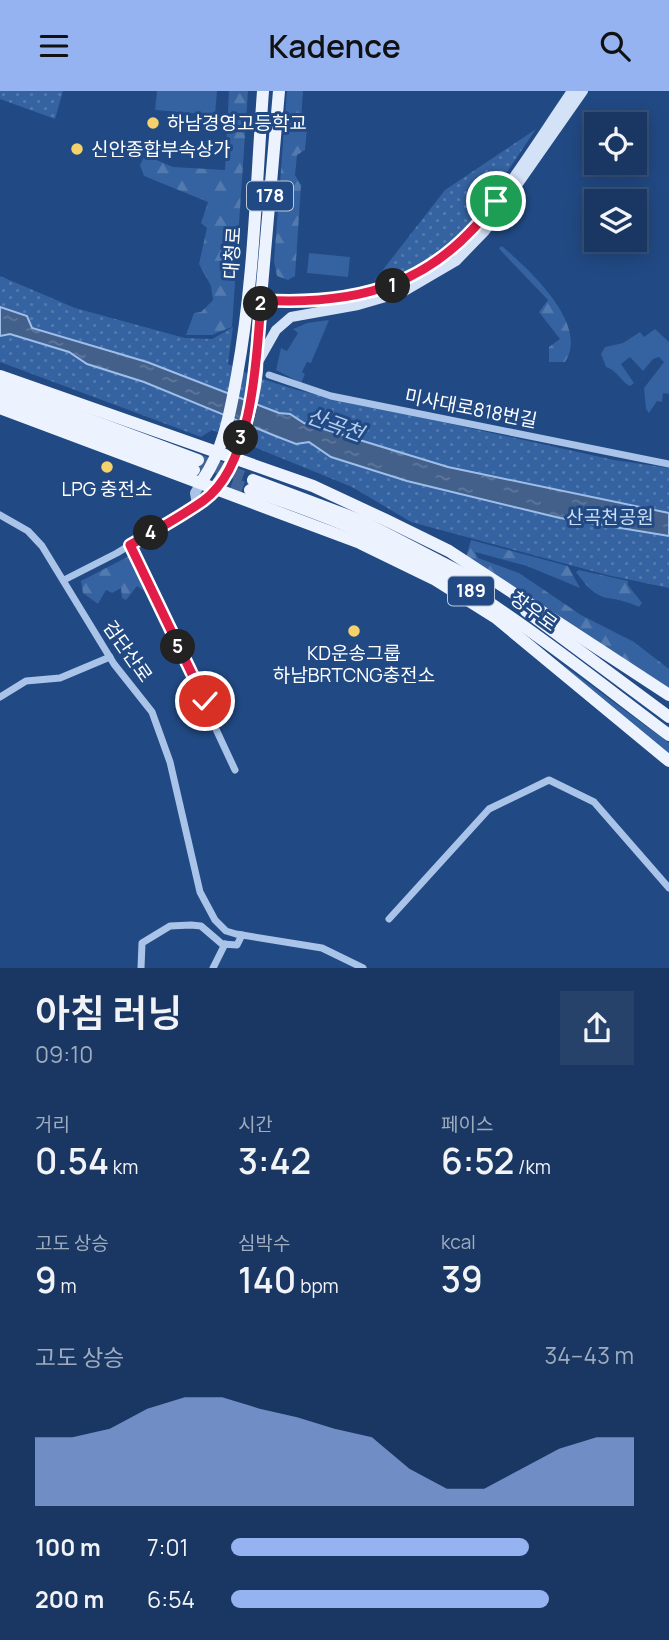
<!DOCTYPE html>
<html lang="ko">
<meta charset="utf-8">
<style>
:root{--surface:#193762;--page:#26426b;--text:#f1f3f6;--muted:#9facbe;--line:#375177;--accent:#95b2f1}
body{margin:0;font-family:Manrope,"Noto Sans KR",sans-serif;background:var(--page);color:var(--text);height:100vh;display:flex;flex-direction:column;font-size:26px;white-space:nowrap}
*{box-sizing:border-box;margin:0}
p{font-size:23px;color:var(--muted)}
.icon{flex:none;width:38px;height:38px;fill:none;stroke:currentColor;stroke-width:2;stroke-linecap:round;stroke-linejoin:round}
.map{position:relative;height:877px;overflow:hidden}
.panel{display:flex;flex-direction:column;background:var(--surface);flex:1}
.panel>*{flex:none}
.tools{position:absolute;left:584px;top:21px;display:grid;gap:14px}
.tools a{display:grid;place-items:center;width:63px;height:63px;border-radius:0px;background:var(--surface);box-shadow:0 4px 18px #0003,0 0 0 2px var(--line);font-size:35px}
.pin{position:absolute;display:grid;place-items:center;width:60px;height:60px;color:#fff;margin:-30px;border:4px solid #fff;border-radius:50%;box-shadow:0 2px 7px #0007}
.km{position:absolute;width:35px;height:35px;margin:-18px;border-radius:50%;background:#222;color:#fff;font-size:19px;line-height:35px;text-align:center}
.round{display:grid;place-items:center;flex:none;width:74px;height:74px;border-radius:0px;background:var(--page)}
.headline{display:flex;align-items:center;justify-content:space-between;height:119px;padding:0 35px}
h1{font-size:38px;font-weight:600;line-height:52px}
.stats{display:grid;grid-template-columns:repeat(3,1fr);gap:10px;height:119px;padding:7px 35px}
.stats div{display:grid;align-content:center}
.stats b{font-size:35px;font-weight:600}
.stats small{font-size:19px;font-weight:400}
.stats p{font-size:19px}
.chart{height:196px;padding:14px 35px}
.chart p{display:flex;justify-content:space-between}
.chart svg{width:100%;height:126px;margin-top:7px;fill:var(--accent);opacity:.7}
ul{padding:0 35px;list-style:none;font-size:23px}
li{display:grid;grid-template-columns:112px 84px 1fr;align-items:center;height:52px}
li i{height:18px;border-radius:9px;background:var(--accent)}
header{display:flex;justify-content:space-between;align-items:center;height:91px;padding:0 35px;background:var(--accent);color:#111;font-size:32px;font-weight:600}
.map>svg:first-child{display:block}
.grass{fill:#3562a0}
.forest{fill:url(#forest-firs)}
.park{fill:url(#park-dots)}
.water{fill:url(#water-ripples);stroke:#9dbeea;stroke-width:2}
.lines{fill:none;stroke-linecap:round;stroke-linejoin:round}
.primary-tunnel{stroke:#426496;stroke-width:12;stroke-dasharray:12 6;stroke-linecap:butt}
.minor{stroke:#a9c4e8;stroke-width:7}
.tertiary{stroke:#a9c4e8;stroke-width:10}
.secondary{stroke:#d4e2f7;stroke-width:10}
.primary{stroke:#ecf2fe;stroke-width:12}
.route-casing{stroke:#fff;stroke-width:14}
.route{stroke:#e11d48;stroke-width:9}
.poi-dot{fill:#f5d16b;stroke:#214983;stroke-width:2.5}
.labels{text-anchor:middle;stroke-width:6;stroke-linejoin:round;paint-order:stroke}
.shield{fill:#214983;stroke:#bcc8da;stroke-width:2}
.shield-label{font-size:18px;font-weight:bold;fill:#fff}
.poi-label{font-size:19px;fill:#fff;stroke:#214983;text-anchor:start}
.street-label{font-size:19px;fill:#fff;stroke:#214983}
.park-label{font-size:19px;fill:#cddff6;stroke:#214983}
.water-label{font-size:21px;font-style:italic;fill:#b5cef0;stroke:#214983}
</style>
<header><svg class="icon" aria-label="menu" viewBox="0 0 24 24"><path d="M4 6h16M4 12h16M4 18h16"/></svg>Kadence<svg class="icon" aria-label="search" viewBox="0 0 24 24"><circle cx="10" cy="10" r="6"/><path d="M15 15l6 6"/></svg></header>
<div class="map">
<svg width="669" height="877" viewBox="0 0 669 877">
<defs>
<pattern id="forest-firs" width="22" height="20" patternUnits="userSpaceOnUse" patternTransform="scale(1.75)"><rect width="22" height="20" fill="#3562a0"/><path d="M5 1l3.5 6h-7zM16 11l3.5 6h-7z" fill="#537aae"/></pattern>
<pattern id="park-dots" width="8" height="8" patternUnits="userSpaceOnUse" patternTransform="scale(1.75)"><rect width="8" height="8" fill="#3562a0"/><path d="M2 2h.1M6 6h.1" fill="none" stroke="#537aae" stroke-width="1.8" stroke-linecap="round"/></pattern>
<pattern id="water-ripples" width="26" height="14" patternUnits="userSpaceOnUse" patternTransform="scale(1.75)"><rect width="26" height="14" fill="#43608a"/><path d="M2 4q2-2 4 0t4 0M15 11q2-2 4 0t4 0" fill="none" stroke="#5f789c"/></pattern>
</defs>
<rect width="100%" height="100%" fill="#214983"/>
<g class="grass">
<path d="M 157,0 L 217,0 L 215,24 L 155,19 Z"/>
<path d="M 309,162 L 350,166 L 348,186 L 307,182 Z"/>
<path d="M 329,229 L 311,272 L 307,271 L 302,281 L 305,283 L 301,292 L 276,279 L 281,257 L 287,260 L 298,242 L 293,238 L 307,232 Z"/>
<path d="M 655,238 L 669,251 L 669,303 L 663,302 L 662,311 L 657,310 L 649,322 L 646,318 L 644,297 L 664,271 L 659,266 L 653,268 L 643,280 L 630,266 L 621,273 L 634,292 L 630,295 C 620,290 618,280 606,276 L 601,263 L 605,256 L 623,252 L 640,241 L 644,246 Z"/>
</g>
<g class="forest">
<path d="M 229,0 L 248,0 L 232,236 L 212,244 L 186,244 L 194,222 L 201,221 L 213,209 L 211,195 L 199,173 L 207,137 L 201,132 L 208,111 L 144,85 L 140,74 L 145,64 L 173,76 L 225,79 Z"/>
<path d="M 287,0 L 303,0 L 301,30 L 307,37 L 305,59 L 297,64 L 295,84 L 301,94 L 295,185 L 288,189 L 277,185 L 274,170 Z"/>
<path d="M 502,155 C 529,179 590,233 565,271 L 549,271 L 549,256 L 560,248 L 539,221 L 548,209 L 502,161 L 499,157 Z"/>
<path d="M 471,449 L 568,475 L 580,497 L 527,475 L 475,461 L 478,467 L 519,482 L 581,524 L 634,551 L 669,578 L 669,598 L 466,466 Z"/>
<path d="M 129,465 L 144,500 L 137,495 L 126,509 L 122,507 L 121,497 L 112,502 L 106,499 L 98,513 L 83,502 L 81,490 Z"/>
<path d="M 579,479 L 628,490 L 628,494 L 642,512 L 639,516 C 605,500 603,518 576,481 Z"/>
<path d="M 543,559 L 669,652 L 669,665 Z"/>
</g>
<g class="park">
<path d="M 0,0 L 63,0 L 55,28 L 0,8 Z"/>
<path d="M 536,38 L 462,148 L 420,179 L 375,189 L 445,99 Z"/>
<path d="M 0,185 L 75,217 L 185,247 L 212,248 L 233,236 L 228,273 L 250,284 L 297,299 L 614,369 L 669,377 L 669,497 L 607,484 L 411,431 L 352,396 L 212,339 L 201,346 L 0,271 Z"/>
</g>
<path class="water" d="M 0,216 L 27,225 L 32,237 L 147,271 L 279,322 L 290,323 L 304,332 L 448,376 L 669,422 L 669,445 L 560,427 L 407,390 L 331,366 L 309,351 L 296,353 L 273,344 L 144,291 L 87,273 L 69,261 L 10,243 L 0,245 Z"/>
<g class="lines">
<g class="primary-tunnel">
<path d="M 198,369 L 253,389"/>
<path d="M 198,380 L 250,399"/>
</g>
<g class="minor">
<path d="M 269,284 L 331,305 L 669,373"/>
<path d="M 0,424 L 28,440 L 42,455 L 114,573 L 152,621 L 170,671 L 200,801 L 215,829 L 226,840 L 236,843 L 322,857 L 363,877"/>
<path d="M 130,454 L 235,679"/>
<path d="M 64,489 L 117,462 L 197,413"/>
<path d="M 0,606 L 26,590 L 60,587 L 110,566"/>
<path d="M 389,828 L 489,718 L 549,689 L 594,711 L 669,797"/>
<path d="M 141,877 L 142,852 L 170,835 L 191,834 L 201,835 L 222,853 L 237,854 L 242,844"/>
<path d="M 213,877 L 225,853"/>
</g>
<path class="tertiary" d="M 202,390 L 195,402 L 197,413 L 205,409 L 216,395"/>
<g class="secondary">
<path d="M 254,209 C 445,219 476,141 572,0"/>
<path d="M 259,269 L 276,239 L 291,226 L 358,214 L 403,201 L 456,170 L 485,140 L 583,0"/>
</g>
<g class="primary">
<path d="M 0,285 L 313,395 L 386,429 L 449,460 L 669,604"/>
<path d="M 0,295 L 198,369"/>
<path d="M 0,306 L 194,379"/>
<path d="M 0,317 L 360,452 L 434,488 L 496,527 L 669,670"/>
<path d="M 253,389 L 362,430 L 487,495"/>
<path d="M 202,390 C 224,358 230,322 237,284 C 254,191 256,95 263,0"/>
<path d="M 216,395 C 242,362 261,295 257,253 L 279,0"/>
<path d="M 250,399 C 295,414 340,430 383,451 C 487,500 577,575 669,644"/>
<path d="M 526,520 L 669,626"/>
</g>
</g>
<g class="lines">
<defs>
<path id="route" d="M 205,610 L 130,454 C 155,440 180,426 203,410 C 253,375 257,264 261,209 C 361,215 436,193 496,110"/>
</defs>
<use href="#route" class="route-casing"/>
<use href="#route" class="route"/>
</g>
<g class="poi-dot">
<circle cx="153" cy="32" r="7"/>
<circle cx="77" cy="58" r="7"/>
<circle cx="107" cy="376" r="7"/>
<circle cx="354" cy="540" r="7"/>
</g>
<g class="labels">
<g class="shield">
<rect x="247" y="90.5" width="46" height="29" rx="5"/>
<rect x="448" y="485.5" width="46" height="29" rx="5"/>
</g>
<g class="shield-label">
<text x="270" y="111">178</text>
<text x="471" y="506">189</text>
</g>
<g class="poi-label">
<text x="167" y="39">하남경영고등학교</text>
<text x="91" y="65">신안종합부속상가</text>
<text x="107" y="405" text-anchor="middle">LPG 충전소</text>
<text x="354" y="569" text-anchor="middle">KD운송그룹<tspan x="354" dy="22">하남BRTCNG충전소</tspan></text>
</g>
<g class="street-label">
<text transform="translate(232 162) rotate(-86)" y="7">대청로</text>
<text transform="translate(471 317) rotate(11)" y="7">미사대로818번길</text>
<text transform="translate(534 520) rotate(36)" y="7">창우로</text>
<text transform="translate(128 560) rotate(55)" y="7">검단산로</text>
</g>
<g class="park-label">
<text x="610" y="433">산곡천공원</text>
</g>
<g class="water-label">
<text transform="translate(335 334) rotate(20)" y="7">산곡천</text>
</g>
</g>
</svg>
<div class="tools">
<a><svg class="icon" aria-label="locate" viewBox="0 0 24 24"><circle cx="12" cy="12" r="6"/><path d="M12 2v4M12 18v4M2 12h4M18 12h4"/></svg></a>
<a><svg class="icon" aria-label="layers" viewBox="0 0 24 24"><path d="M12 4l9 5-9 5-9-5zM3 14l9 5 9-5"/></svg></a>
</div>
<div class="pin" style="left:496px;top:110px;background:#1e9e55"><svg class="icon" aria-label="arrive" viewBox="0 0 24 24"><path d="M6 21V4h12l-3 4 3 4H6"/></svg></div>
<div class="pin" style="left:205px;top:610px;background:#d93025"><svg class="icon" aria-label="check" viewBox="0 0 24 24"><path d="M5 12l5 5 9-10"/></svg></div>
<b class="km" style="left:393px;top:195px">1</b>
<b class="km" style="left:261px;top:213px">2</b>
<b class="km" style="left:241px;top:347px">3</b>
<b class="km" style="left:151px;top:442px">4</b>
<b class="km" style="left:178px;top:556px">5</b>
</div>
<section class="panel">
<div class="headline"><div><h1>아침 러닝</h1><p>09:10</p></div><a class="round"><svg class="icon" aria-label="share" viewBox="0 0 24 24"><path d="M12 15V3M7 8l5-5 5 5M5 13v7h14v-7"/></svg></a></div>
<div class="stats">
<div><p>거리</p><b>0.54<small> km</small></b></div>
<div><p>시간</p><b>3:42</b></div>
<div><p>페이스</p><b>6:52<small> /km</small></b></div>
</div>
<div class="stats">
<div><p>고도 상승</p><b>9<small> m</small></b></div>
<div><p>심박수</p><b>140<small> bpm</small></b></div>
<div><p>kcal</p><b>39</b></div>
</div>
<div class="chart"><p><span>고도 상승</span>34–43 m</p>
<svg viewBox="0 0 160 44" preserveAspectRatio="none"><path d="M0 44V20L10 20L20 17L30 10L40 6L50 6L60 10L70 13L80 17L90 20L100 31L110 38L120 38L130 31L140 24L150 20L160 20V44z"/></svg>
</div>
<ul>
<li><b>100 m</b>7:01<i style="width:74%"></i></li>
<li><b>200 m</b>6:54<i style="width:79%"></i></li>
</ul>
</section>
